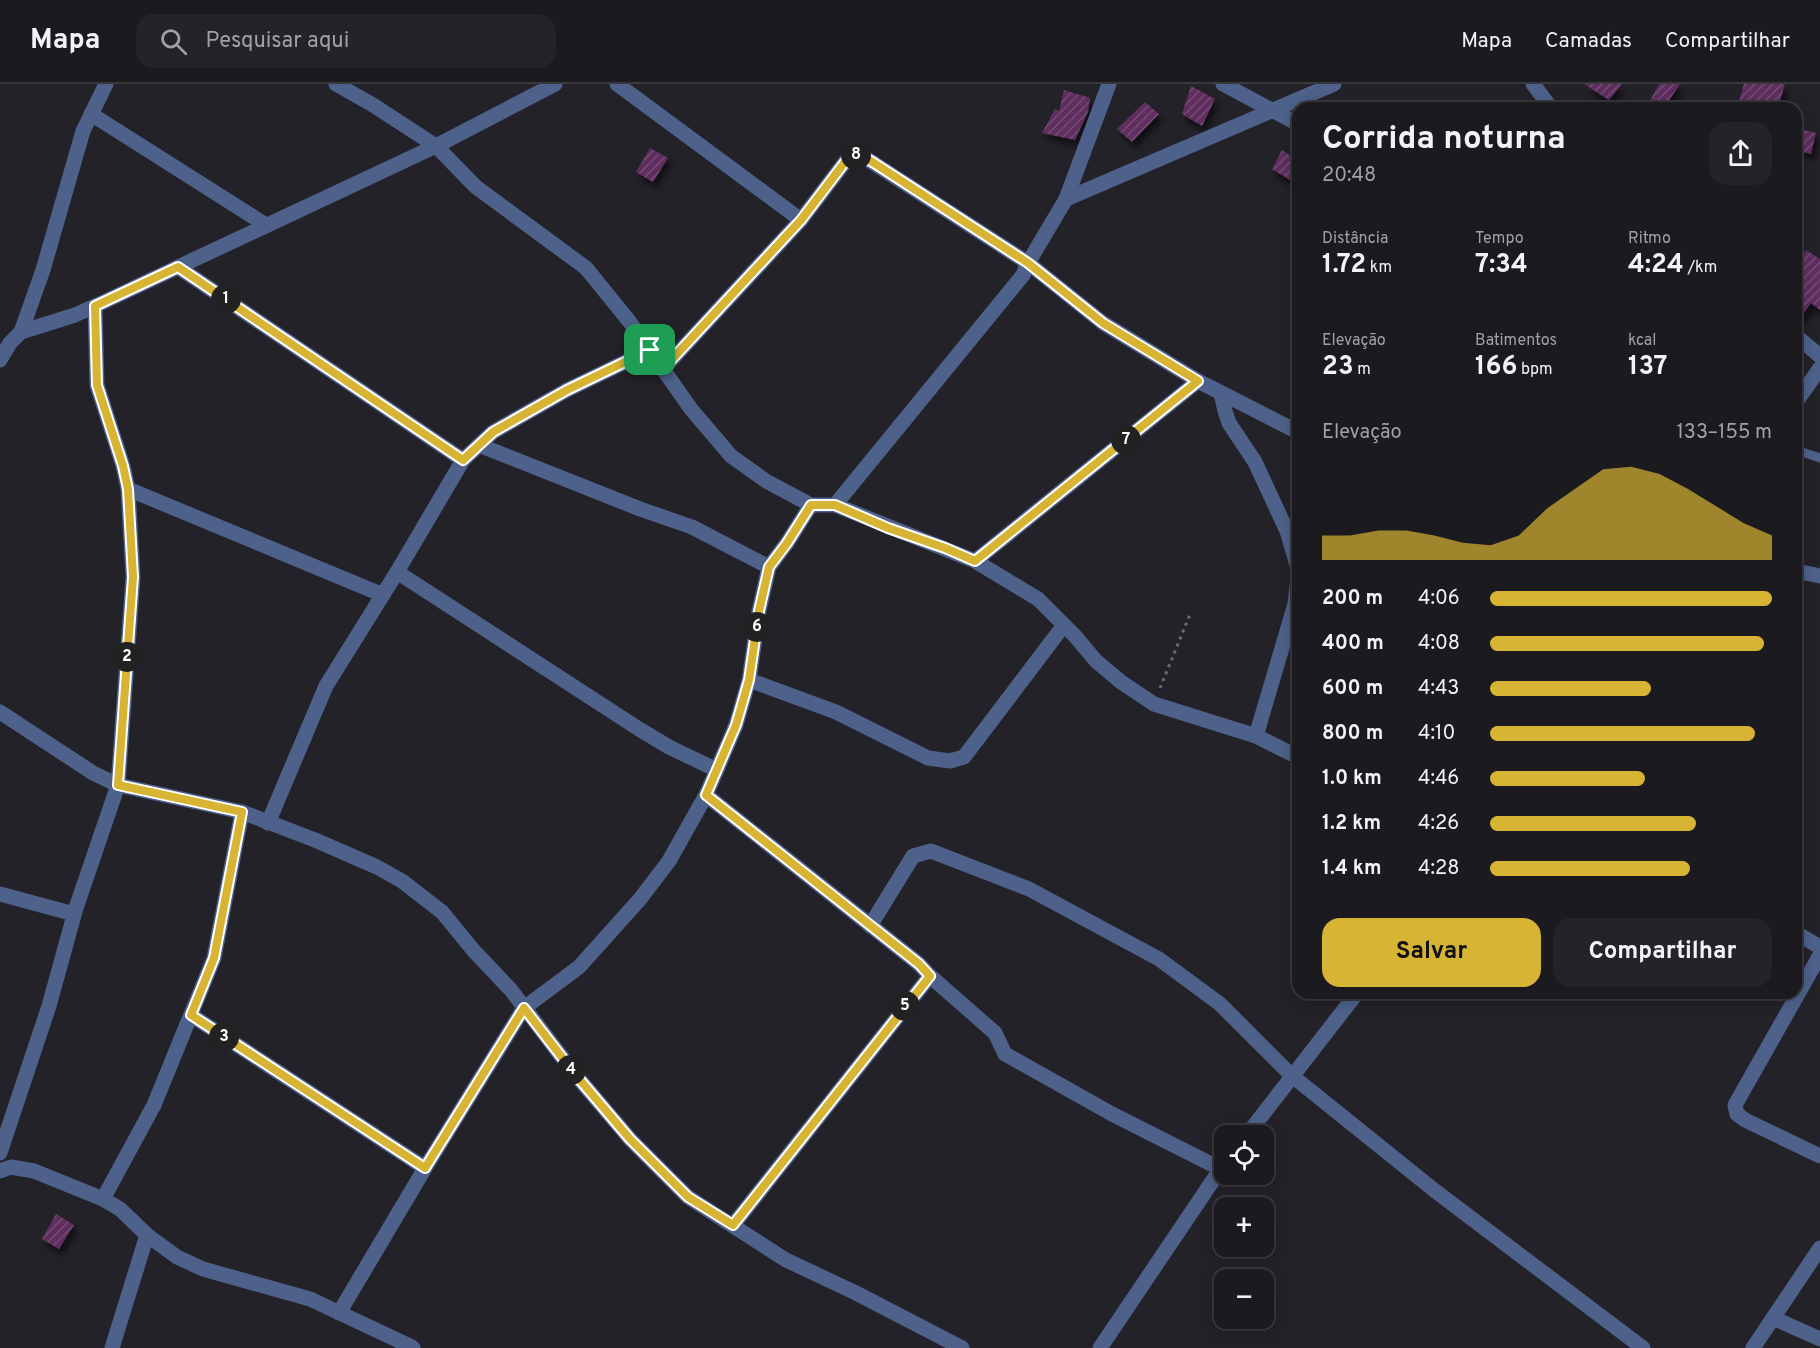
<!DOCTYPE html>
<html lang="pt">
<meta charset="utf-8">
<style>
:root{--surface:#1b1a1f;--page:#242328;--text:#f1f3f6;--muted:#a0a1a4;--line:#39383d;--accent:#d7b434}
body{margin:0;font-family:Overpass,sans-serif;background:var(--page);color:var(--text);height:100vh;display:flex;flex-direction:column;font-size:22px;white-space:nowrap}
*{box-sizing:border-box;margin:0}
p{font-size:20px;color:var(--muted)}
.icon{flex:none;width:33px;height:33px;fill:none;stroke:currentColor;stroke-width:2;stroke-linecap:round;stroke-linejoin:round}
.map{position:relative;flex:1;overflow:hidden}
.details{position:absolute;left:1292px;top:18px;width:510px;height:897px;display:flex;flex-direction:column;background:var(--surface);border-radius:18px;box-shadow:0 3px 15px #0003,0 0 0 2px var(--line)}
.details>*{flex:none}
.buttons{position:absolute;left:1214px;top:1041px;display:grid;gap:12px}
.buttons a{display:grid;place-items:center;width:60px;height:60px;border-radius:12px;background:var(--surface);box-shadow:0 3px 15px #0003,0 0 0 2px var(--line);font-size:30px}
.pin{position:absolute;display:grid;place-items:center;width:51px;height:51px;color:#fff;margin:-26px;border-radius:12px;box-shadow:0 3px 9px #0006}
.km{position:absolute;width:30px;height:30px;margin:-15px;border-radius:50%;background:#222;color:#fff;font-size:16px;line-height:30px;text-align:center}
.round{display:grid;place-items:center;flex:none;width:63px;height:63px;border-radius:18px;background:var(--page)}
.headline{display:flex;align-items:center;justify-content:space-between;height:102px;padding:0 30px}
h1{font-size:33px;font-weight:700;line-height:45px}
.stats{display:grid;grid-template-columns:repeat(3,1fr);gap:9px;height:102px;padding:6px 30px}
.stats div{display:grid;align-content:center}
.stats b{font-size:26px;font-weight:700}
.stats small{font-size:16px;font-weight:400}
.stats p{font-size:16px}
.chart{height:168px;padding:12px 30px}
.chart p{display:flex;justify-content:space-between}
.chart svg{width:100%;height:108px;margin-top:6px;fill:var(--accent);opacity:.7}
.button{display:flex;gap:12px;margin-top:auto;padding:12px 30px}
.button a{flex:1;height:69px;border-radius:18px;background:var(--accent);color:#111;font-size:24px;font-weight:700;line-height:69px;text-align:center}
.button a+a{background:var(--page);color:var(--text)}
ul{padding:0 30px;list-style:none;font-size:20px}
li{display:grid;grid-template-columns:96px 72px 1fr;align-items:center;height:45px}
li i{height:15px;border-radius:8px;background:var(--accent)}
header{display:flex;align-items:center;gap:36px;box-sizing:border-box;height:84px;padding:0 30px;background:var(--surface);border-bottom:2px solid var(--line)}
header strong{font-size:28px}
nav{display:flex;gap:33px;margin-inline-start:auto;font-size:21px}
.search{width:420px;height:54px;background:var(--page);display:flex;align-items:center;gap:15px;box-sizing:border-box;padding:0 21px;border-radius:18px;color:var(--muted);font-size:22px}
.map>svg:first-child{display:block}
.building{fill:url(#building-hatch);filter:url(#shadow)}
.lines{fill:none;stroke-linecap:round;stroke-linejoin:round}
.path{stroke:#6d6b72;stroke-width:3;stroke-dasharray:3 4.5;stroke-linecap:butt}
.service{stroke:#4d618a;stroke-width:9}
.minor{stroke:#4d618a;stroke-width:15}
.tertiary{stroke:#4d618a;stroke-width:15}
.route-casing{stroke:#fff;stroke-width:12}
.route{stroke:#d7b434;stroke-width:8}
</style>
<header>
<strong>Mapa</strong>
<div class="search"><svg class="icon" aria-label="search" viewBox="0 0 24 24"><circle cx="10" cy="10" r="6"/><path d="M15 15l6 6"/></svg>Pesquisar aqui</div>
<nav><a>Mapa</a><a>Camadas</a><a>Compartilhar</a></nav>
</header>
<div class="map">
<svg width="1820" height="1264" viewBox="0 0 1820 1264">
<defs>
<pattern id="building-hatch" width="6" height="6" patternUnits="userSpaceOnUse" patternTransform="scale(1.5)"><rect width="6" height="6" fill="#5f2f5f"/><path d="M-1 1l2-2M0 6l6-6M5 7l2-2" fill="none" stroke="#754c75"/></pattern>
<filter id="shadow"><feDropShadow dx="3.5" dy="6" stdDeviation="3" flood-color="#0009"/></filter>
</defs>
<rect width="100%" height="100%" fill="#242229"/>
<g class="building">
<path d="M 1584,0 L 1622,0 L 1609,16 Z"/>
<path d="M 1659,0 L 1680,0 L 1664,24 L 1646,24 Z"/>
<path d="M 1744,0 L 1785,0 L 1778,24 L 1737,24 Z"/>
<path d="M 1191,2 L 1215,15 L 1202,42 L 1182,30 Z"/>
<path d="M 1064,6 L 1090,14 L 1088,28 L 1075,56 L 1042,49 L 1055,25 L 1059,27 Z"/>
<path d="M 1145,18 L 1159,30 L 1132,58 L 1117,45 Z"/>
<path d="M 1800,45 L 1816,49 L 1811,70 L 1796,66 Z"/>
<path d="M 650,64 L 668,74 L 653,98 L 636,88 Z"/>
<path d="M 1282,66 L 1298,77 L 1298,101 L 1272,85 Z"/>
<path d="M 1806,166 L 1820,175 L 1820,226 L 1811,219 L 1796,240 L 1796,183 Z"/>
<path d="M 56,1130 L 74,1141 L 59,1165 L 42,1155 Z"/>
</g>
<g class="lines">
<path class="path" d="M 1160,604 L 1191,528"/>
<path class="service" d="M 1796,366 L 1820,374"/>
<g class="minor">
<path d="M 336,0 L 373,21 L 436,62 L 476,103 L 586,184 L 629,237 L 691,325 L 731,372 L 766,397 L 811,421 L 835,421 L 975,477 L 1038,515 L 1075,552 L 1096,577 L 1121,598 L 1154,620 L 1256,652 L 1298,673"/>
<path d="M 617,0 L 801,136 L 848,74 L 855,71 L 864,73 L 1028,179 L 1103,239 L 1198,297 L 1298,348"/>
<path d="M 1223,0 L 1298,40"/>
<path d="M 1533,0 L 1551,24"/>
<path d="M 91,30 L 266,141"/>
<path d="M 1066,115 L 1334,0"/>
<path d="M 178,183 L 463,376"/>
<path d="M 21,248 L 75,231 L 95,222 L 436,62 L 555,0"/>
<path d="M 1796,252 L 1820,272"/>
<path d="M 0,276 L 10,259 L 21,248 L 43,186 L 83,47 L 106,0"/>
<path d="M 664,284 L 801,136"/>
<path d="M 1221,309 L 1225,327 L 1229,339 L 1255,378 L 1287,447 L 1298,484"/>
<path d="M 479,361 L 640,425 L 692,443 L 769,483"/>
<path d="M 128,405 L 383,511"/>
<path d="M 835,421 L 1023,191 L 1028,179 L 1066,115 L 1109,0"/>
<path d="M 975,477 L 1198,297"/>
<path d="M 1796,487 L 1820,492"/>
<path d="M 397,488 L 639,645 L 669,663 L 717,686"/>
<path d="M 749,596 L 836,628 L 928,674 L 950,677 L 964,673 L 1064,541"/>
<path d="M 0,628 L 93,689 L 118,701 L 242,728 L 315,756 L 377,783 L 402,797 L 442,828 L 474,867 L 511,906 L 574,989 L 630,1055 L 688,1113 L 786,1176 L 854,1208 L 962,1264"/>
<path d="M 1256,652 L 1295,520 L 1298,494"/>
<path d="M 706,711 L 919,880 L 930,892 L 733,1141"/>
<path d="M 268,739 L 326,602 L 397,488 L 463,376 L 493,348 L 567,306 L 650,266"/>
<path d="M 0,810 L 74,830"/>
<path d="M 870,842 L 913,772 L 931,767 L 1029,805 L 1159,875 L 1220,920 L 1291,991 L 1434,1106 L 1643,1264"/>
<path d="M 1796,849 L 1820,863"/>
<path d="M 1820,871 L 1735,1021 L 1737,1030 L 1745,1036 L 1820,1072"/>
<path d="M 930,892 L 995,949 L 1005,970 L 1112,1030 L 1221,1085"/>
<path d="M 191,931 L 425,1084"/>
<path d="M 0,1069 L 49,922 L 76,824 L 118,701 L 133,493 L 128,405 L 123,382 L 97,301 L 95,222"/>
<path d="M 0,1087 L 11,1083 L 34,1087 L 103,1115 L 120,1125 L 147,1151 L 177,1173 L 203,1185 L 310,1215 L 410,1262 L 413,1264"/>
<path d="M 103,1115 L 154,1021 L 214,874 L 242,728"/>
<path d="M 339,1229 L 425,1084 L 524,924 L 579,883 L 640,815 L 669,777 L 706,711 L 736,641 L 749,596 L 759,527 L 769,483 L 787,459 L 811,421"/>
<path d="M 1773,1234 L 1820,1255"/>
<path d="M 112,1264 L 147,1151"/>
<path d="M 1753,1264 L 1820,1164"/>
</g>
<g class="tertiary">
<path d="M 1796,318 L 1820,284"/>
<path d="M 1246,1052 L 1357,909"/>
<path d="M 1100,1264 L 1224,1080"/>
</g>
</g>
<g class="lines">
<defs>
<path id="route" d="M 855,71 L 864,73 L 874,79 L 1028,179 L 1103,239 L 1198,297 L 975,477 L 945,464 L 888,444 L 835,421 L 811,421 L 787,459 L 769,483 L 759,527 L 749,596 L 736,641 L 706,711 L 919,880 L 930,892 L 733,1141 L 688,1113 L 630,1055 L 574,989 L 524,924 L 425,1084 L 191,931 L 214,874 L 242,728 L 118,701 L 133,493 L 128,405 L 123,382 L 97,301 L 95,222 L 178,183 L 463,376 L 493,348 L 567,306 L 650,266 L 664,284 L 801,136 L 848,74 Z"/>
</defs>
<use href="#route" class="route-casing"/>
<use href="#route" class="route"/>
</g>
</svg>
<div class="buttons">
<a><svg class="icon" aria-label="locate" viewBox="0 0 24 24"><circle cx="12" cy="12" r="6"/><path d="M12 2v4M12 18v4M2 12h4M18 12h4"/></svg></a>
<a>+</a>
<a>−</a>
</div>
<div class="pin" style="left:650px;top:266px;background:#1e9e55"><svg class="icon" aria-label="arrive" viewBox="0 0 24 24"><path d="M6 21V4h12l-3 4 3 4H6"/></svg></div>
<b class="km" style="left:226px;top:215px">1</b>
<b class="km" style="left:127px;top:573px">2</b>
<b class="km" style="left:224px;top:953px">3</b>
<b class="km" style="left:571px;top:986px">4</b>
<b class="km" style="left:905px;top:922px">5</b>
<b class="km" style="left:757px;top:543px">6</b>
<b class="km" style="left:1126px;top:356px">7</b>
<b class="km" style="left:856px;top:71px">8</b>
<section class="details">
<div class="headline"><div><h1>Corrida noturna</h1><p>20:48</p></div><a class="round"><svg class="icon" aria-label="share" viewBox="0 0 24 24"><path d="M12 15V3M7 8l5-5 5 5M5 13v7h14v-7"/></svg></a></div>
<div class="stats">
<div><p>Distância</p><b>1.72<small> km</small></b></div>
<div><p>Tempo</p><b>7:34</b></div>
<div><p>Ritmo</p><b>4:24<small> /km</small></b></div>
</div>
<div class="stats">
<div><p>Elevação</p><b>23<small> m</small></b></div>
<div><p>Batimentos</p><b>166<small> bpm</small></b></div>
<div><p>kcal</p><b>137</b></div>
</div>
<div class="chart"><p><span>Elevação</span>133–155 m</p>
<svg viewBox="0 0 160 44" preserveAspectRatio="none"><path d="M0 44V34L10 34L20 32L30 32L40 34L50 37L60 38L70 34L80 23L90 15L100 7L110 6L120 9L130 15L140 22L150 29L160 34V44z"/></svg>
</div>
<ul>
<li><b>200 m</b>4:06<i style="width:100%"></i></li>
<li><b>400 m</b>4:08<i style="width:97%"></i></li>
<li><b>600 m</b>4:43<i style="width:57%"></i></li>
<li><b>800 m</b>4:10<i style="width:94%"></i></li>
<li><b>1.0 km</b>4:46<i style="width:55%"></i></li>
<li><b>1.2 km</b>4:26<i style="width:73%"></i></li>
<li><b>1.4 km</b>4:28<i style="width:71%"></i></li>
</ul>
<div class="button"><a>Salvar</a><a>Compartilhar</a></div>
</section>
</div>
